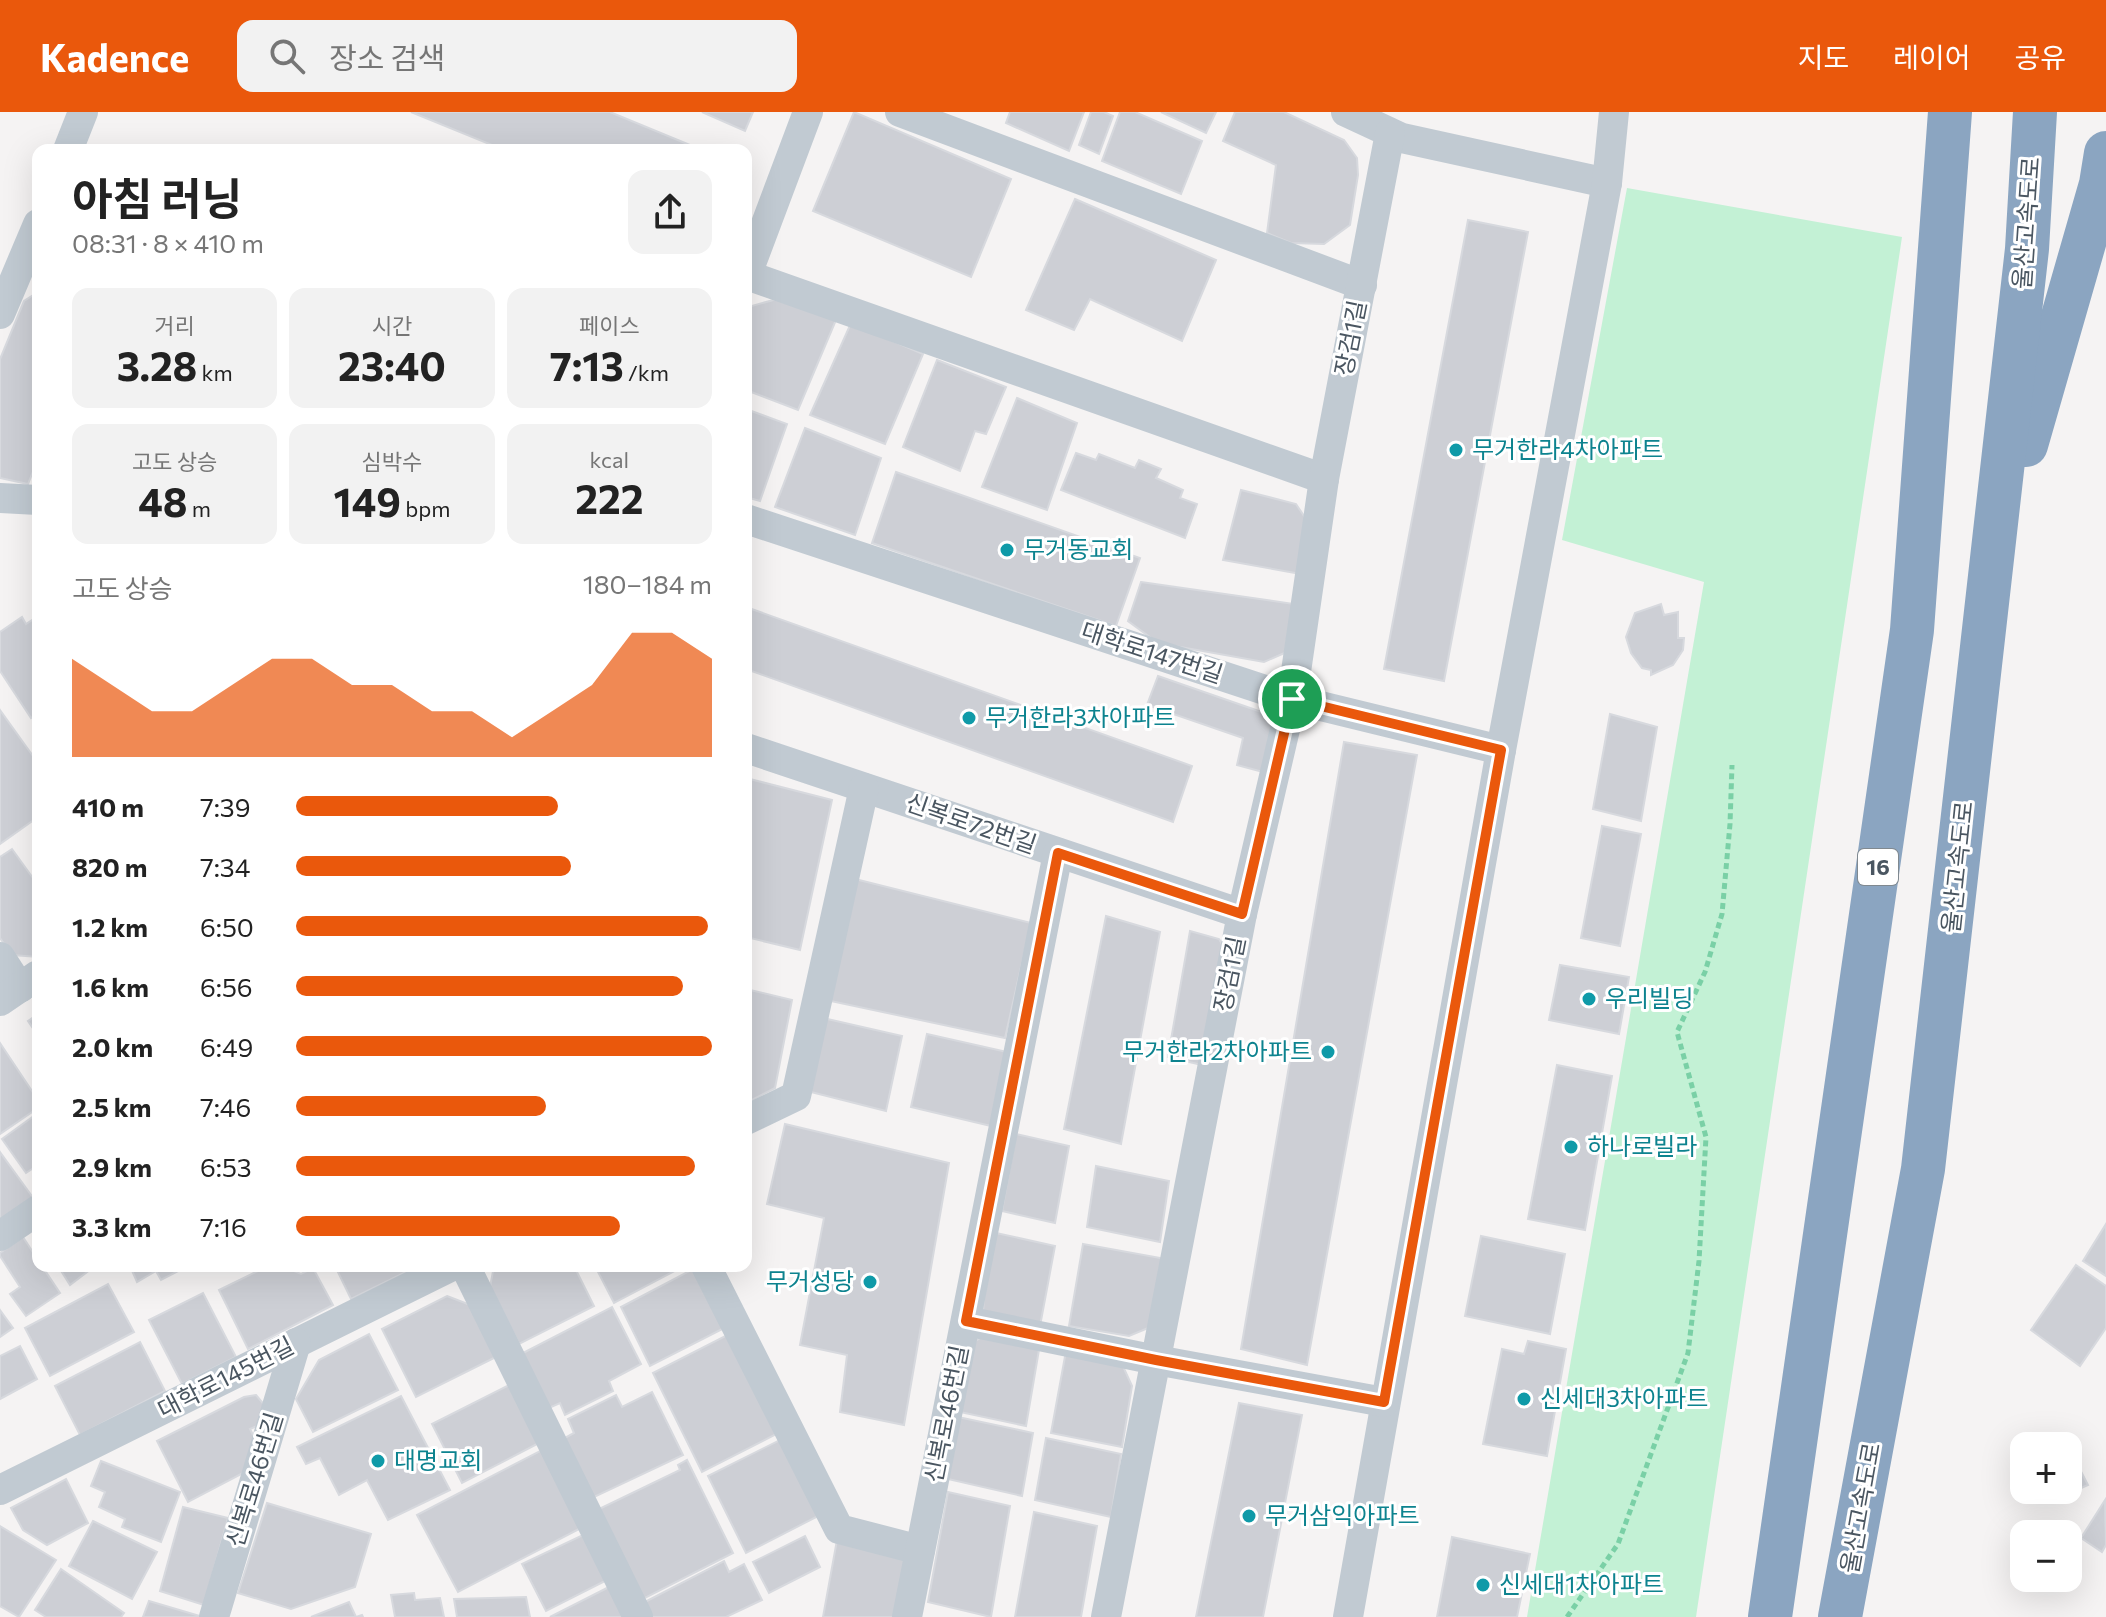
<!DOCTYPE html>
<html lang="ko">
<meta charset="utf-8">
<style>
:root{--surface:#fff;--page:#f2f2f2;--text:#222;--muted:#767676;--accent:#ea580c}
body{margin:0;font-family:Commissioner,"Noto Sans KR",sans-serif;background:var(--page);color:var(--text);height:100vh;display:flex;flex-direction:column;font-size:30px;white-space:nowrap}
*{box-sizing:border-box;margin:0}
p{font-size:26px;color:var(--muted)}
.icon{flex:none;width:44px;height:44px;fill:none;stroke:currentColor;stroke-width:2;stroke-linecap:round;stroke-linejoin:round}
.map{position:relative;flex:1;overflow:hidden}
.details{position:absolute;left:32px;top:32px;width:720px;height:1128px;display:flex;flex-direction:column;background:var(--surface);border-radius:16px;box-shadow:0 8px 32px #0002}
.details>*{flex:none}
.buttons{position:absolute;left:2010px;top:1320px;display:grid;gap:16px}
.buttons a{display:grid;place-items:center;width:72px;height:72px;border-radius:16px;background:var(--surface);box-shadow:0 8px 32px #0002;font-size:40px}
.pin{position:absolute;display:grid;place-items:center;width:68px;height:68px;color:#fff;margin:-34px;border:4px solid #fff;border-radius:50%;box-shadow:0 2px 8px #0007}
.round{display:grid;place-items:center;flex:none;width:84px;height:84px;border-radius:16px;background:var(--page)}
.summary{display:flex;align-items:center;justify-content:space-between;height:136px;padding:0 40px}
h1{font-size:44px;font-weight:700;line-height:60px}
.figures{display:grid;grid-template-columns:repeat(3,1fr);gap:12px;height:136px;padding:8px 40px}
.figures div{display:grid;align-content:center;border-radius:16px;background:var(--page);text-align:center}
.figures b{font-size:40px;font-weight:700}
.figures small{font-size:22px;font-weight:400}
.figures p{font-size:22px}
.chart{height:224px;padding:16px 40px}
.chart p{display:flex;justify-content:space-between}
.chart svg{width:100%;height:144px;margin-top:8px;fill:var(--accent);opacity:.7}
ul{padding:0 40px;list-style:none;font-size:26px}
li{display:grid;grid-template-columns:128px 96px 1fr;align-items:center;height:60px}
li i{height:20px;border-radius:10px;background:var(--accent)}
header{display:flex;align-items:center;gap:48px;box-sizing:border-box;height:112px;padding:0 40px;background:var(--accent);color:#fff}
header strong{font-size:38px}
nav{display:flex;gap:44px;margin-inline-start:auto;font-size:28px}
.search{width:560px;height:72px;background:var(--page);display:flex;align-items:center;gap:20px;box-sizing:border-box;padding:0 28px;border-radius:16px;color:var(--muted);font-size:30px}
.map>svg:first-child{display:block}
.green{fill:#c3f1d5}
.building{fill:#cdcfd5;stroke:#d7d9de;stroke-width:2}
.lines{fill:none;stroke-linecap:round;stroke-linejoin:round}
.path{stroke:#7ad0a6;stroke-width:5;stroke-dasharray:6 4;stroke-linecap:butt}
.minor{stroke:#c1cad2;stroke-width:30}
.motorway{stroke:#8ba5c1;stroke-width:44}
.route-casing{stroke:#fff;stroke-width:16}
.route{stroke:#ea580c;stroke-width:10}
.culture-dot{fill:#0f9aa8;stroke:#fff;stroke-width:3}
.labels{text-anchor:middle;stroke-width:6;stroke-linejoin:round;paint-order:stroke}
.shield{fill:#fff;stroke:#808990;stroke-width:2}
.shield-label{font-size:22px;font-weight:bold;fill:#4a5661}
.street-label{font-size:24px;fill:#4a5661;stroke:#fff}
.culture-label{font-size:24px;fill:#0d838f;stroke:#fff;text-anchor:start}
</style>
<header>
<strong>Kadence</strong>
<div class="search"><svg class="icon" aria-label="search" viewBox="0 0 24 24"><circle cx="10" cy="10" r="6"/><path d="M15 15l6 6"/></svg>장소 검색</div>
<nav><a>지도</a><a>레이어</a><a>공유</a></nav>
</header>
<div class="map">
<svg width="2106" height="1505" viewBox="0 0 2106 1505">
<rect width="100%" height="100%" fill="#f5f3f3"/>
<path class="green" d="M 1627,76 L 1902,125 L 1696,1505 L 1527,1505 L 1704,470 L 1562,428 Z"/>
<g class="building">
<path d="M 411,0 L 610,0 L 702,38 L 504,38 Z"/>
<path d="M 702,0 L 753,0 L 745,19 Z"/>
<path d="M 854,0 L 1011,67 L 971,165 L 813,99 Z"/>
<path d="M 1010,0 L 1084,0 L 1069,39 L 1006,11 Z"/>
<path d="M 1091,0 L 1104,0 L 1113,4 L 1099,42 L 1079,33 Z"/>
<path d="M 1120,0 L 1135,0 L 1202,29 L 1181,82 L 1102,49 Z"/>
<path d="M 1161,0 L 1216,0 L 1206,21 Z"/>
<path d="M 1235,0 L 1284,0 L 1344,28 L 1357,46 L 1358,63 L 1350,113 L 1324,132 L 1291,131 L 1267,121 L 1276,53 L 1223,29 Z"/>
<path d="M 1075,87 L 1216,148 L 1182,229 L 1090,187 L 1074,218 L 1026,198 Z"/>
<path d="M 1468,108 L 1528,120 L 1444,569 L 1384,557 Z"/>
<path d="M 38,180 L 38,347 L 28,372 L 0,366 L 0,247 L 24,189 Z"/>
<path d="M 784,185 L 836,208 L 798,298 L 746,278 L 746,199 L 748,195 Z"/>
<path d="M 851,211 L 923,242 L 885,332 L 810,303 Z"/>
<path d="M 937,248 L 1006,275 L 986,322 L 975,319 L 960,359 L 903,335 Z"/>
<path d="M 1017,286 L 1077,311 L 1047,398 L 982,375 Z"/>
<path d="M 746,297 L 787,312 L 760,389 L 746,385 Z"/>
<path d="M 805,316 L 881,346 L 855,423 L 775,395 Z"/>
<path d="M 1076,341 L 1096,348 L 1099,342 L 1135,356 L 1139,348 L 1161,357 L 1156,366 L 1183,378 L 1180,386 L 1197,392 L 1185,426 L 1061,378 Z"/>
<path d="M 896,360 L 1140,446 L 1116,514 L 872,431 Z"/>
<path d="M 1241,378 L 1296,392 L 1310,413 L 1301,462 L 1223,448 Z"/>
<path d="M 1141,470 L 1294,492 L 1289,539 L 1264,550 L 1158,531 L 1128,509 Z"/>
<path d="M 1661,492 L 1664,503 L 1678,500 L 1678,526 L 1684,526 L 1683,538 L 1673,553 L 1651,563 L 1651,558 L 1642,556 L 1631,541 L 1626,525 L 1635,501 Z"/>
<path d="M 746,495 L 1192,654 L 1173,710 L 746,557 Z"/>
<path d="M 38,504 L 38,601 L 31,606 L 0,559 L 0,520 L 22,505 L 26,512 Z"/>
<path d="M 1158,564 L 1276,605 L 1263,660 L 1237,653 L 1243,626 L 1147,593 Z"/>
<path d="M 0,598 L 38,651 L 38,705 L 0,732 Z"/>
<path d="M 1610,602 L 1657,615 L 1641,709 L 1593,697 Z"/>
<path d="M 1344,630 L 1417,643 L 1307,1253 L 1241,1237 Z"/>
<path d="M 746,666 L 832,688 L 800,838 L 746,825 Z"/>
<path d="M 1602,714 L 1641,722 L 1620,834 L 1581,826 Z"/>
<path d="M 12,737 L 38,773 L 38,845 L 12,843 L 0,826 L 0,745 Z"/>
<path d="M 855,767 L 1031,811 L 1005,926 L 826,888 Z"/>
<path d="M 1106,804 L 1160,820 L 1121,1032 L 1064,1017 Z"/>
<path d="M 1190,819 L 1219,827 L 1226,839 L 1206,954 L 1168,945 Z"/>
<path d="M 1560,853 L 1629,865 L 1619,922 L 1549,908 Z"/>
<path d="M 746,877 L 792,888 L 775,976 L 746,991 Z"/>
<path d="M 38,902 L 38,924 L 28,909 Z"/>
<path d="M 823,906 L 902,924 L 886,999 L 807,979 Z"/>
<path d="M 927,922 L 1007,940 L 991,1014 L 911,995 Z"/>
<path d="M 0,931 L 38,988 L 38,996 L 0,1022 Z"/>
<path d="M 1557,953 L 1612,964 L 1585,1118 L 1528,1107 Z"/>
<path d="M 38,1001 L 38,1053 L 26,1061 L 2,1027 Z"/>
<path d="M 785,1012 L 949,1051 L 904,1313 L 840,1300 L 847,1243 L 800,1233 L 824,1106 L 767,1092 Z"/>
<path d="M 1016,1022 L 1069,1034 L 1055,1111 L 1002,1099 Z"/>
<path d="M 0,1040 L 34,1087 L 0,1111 Z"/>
<path d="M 1096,1054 L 1169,1069 L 1160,1130 L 1087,1115 Z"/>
<path d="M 2106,1112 L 2106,1164 L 2083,1149 Z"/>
<path d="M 987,1119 L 1055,1134 L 1040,1214 L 983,1202 Z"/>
<path d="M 1481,1124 L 1565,1142 L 1550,1222 L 1465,1204 Z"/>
<path d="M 23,1125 L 38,1148 L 38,1154 L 42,1154 L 60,1181 L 26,1204 L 10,1182 L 20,1175 L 0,1144 L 0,1141 Z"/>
<path d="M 1083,1132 L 1166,1147 L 1153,1214 L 1129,1224 L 1069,1214 Z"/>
<path d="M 2076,1153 L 2106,1174 L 2106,1216 L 2080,1254 L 2031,1218 Z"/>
<path d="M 58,1154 L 95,1154 L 70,1173 Z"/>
<path d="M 130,1154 L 188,1154 L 161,1168 L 156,1159 L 137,1170 Z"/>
<path d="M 268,1154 L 282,1154 L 301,1162 L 313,1156 L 333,1193 L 248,1237 L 219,1178 Z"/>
<path d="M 335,1154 L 418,1154 L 351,1187 Z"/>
<path d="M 494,1154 L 574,1154 L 594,1194 L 519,1232 L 490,1175 Z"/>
<path d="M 595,1154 L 684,1154 L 614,1191 Z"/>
<path d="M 699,1154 L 734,1211 L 650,1254 L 621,1195 Z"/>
<path d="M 108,1172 L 134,1220 L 50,1264 L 25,1216 Z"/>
<path d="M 203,1181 L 236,1245 L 182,1272 L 149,1208 Z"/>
<path d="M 447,1184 L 473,1194 L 498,1244 L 416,1285 L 382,1217 Z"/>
<path d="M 612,1195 L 641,1252 L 609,1269 L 613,1279 L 565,1303 L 560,1291 L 549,1296 L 523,1241 Z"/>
<path d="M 0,1198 L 13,1216 L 0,1225 Z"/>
<path d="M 737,1218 L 786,1317 L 702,1360 L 653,1261 Z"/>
<path d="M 995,1218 L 1041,1226 L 1026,1314 L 960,1300 L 971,1231 Z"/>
<path d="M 369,1222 L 398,1278 L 313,1320 L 296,1287 L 319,1248 Z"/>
<path d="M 1528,1229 L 1566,1237 L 1547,1344 L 1483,1332 L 1502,1237 L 1524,1242 Z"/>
<path d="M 140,1230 L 165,1279 L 80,1323 L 55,1274 Z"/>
<path d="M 20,1234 L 37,1267 L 0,1287 L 0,1244 Z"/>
<path d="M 1066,1239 L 1122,1252 L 1132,1274 L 1122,1335 L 1051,1321 Z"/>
<path d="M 509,1273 L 539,1331 L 462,1371 L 432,1312 Z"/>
<path d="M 652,1280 L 683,1343 L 592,1386 L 563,1327 L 574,1321 L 568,1307 L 616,1283 L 622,1295 Z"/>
<path d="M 256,1283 L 267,1296 L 257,1314 L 250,1317 L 257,1331 L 245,1360 L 188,1390 L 157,1329 L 244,1285 Z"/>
<path d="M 401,1284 L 450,1378 L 388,1408 L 367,1368 L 339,1383 L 320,1346 L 306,1352 L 297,1335 Z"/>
<path d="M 1239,1291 L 1302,1303 L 1263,1505 L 1196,1505 Z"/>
<path d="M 958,1305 L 1033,1321 L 1022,1384 L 948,1367 Z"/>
<path d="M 788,1324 L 826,1400 L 746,1441 L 708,1364 Z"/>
<path d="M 1046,1326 L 1121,1342 L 1111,1405 L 1035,1388 Z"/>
<path d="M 2066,1330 L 2088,1373 L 2057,1387 L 2052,1378 L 2068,1378 L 2068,1334 L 2058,1334 Z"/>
<path d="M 542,1338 L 581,1416 L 458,1480 L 417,1403 Z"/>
<path d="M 687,1348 L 733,1441 L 641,1488 L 597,1398 L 680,1358 L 678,1353 Z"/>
<path d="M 101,1349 L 180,1380 L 161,1430 L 122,1415 L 125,1407 L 99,1395 L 105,1380 L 91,1374 Z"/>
<path d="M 66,1367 L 88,1411 L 47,1433 L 23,1418 L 11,1396 Z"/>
<path d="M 948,1380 L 1010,1394 L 991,1505 L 928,1490 Z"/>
<path d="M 2105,1388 L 2106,1433 L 2102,1440 L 2081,1426 Z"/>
<path d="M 267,1391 L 371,1422 L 355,1475 L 291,1497 L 238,1481 Z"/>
<path d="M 183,1395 L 228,1406 L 204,1493 L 160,1479 Z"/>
<path d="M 1034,1400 L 1097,1414 L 1081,1505 L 1015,1505 Z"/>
<path d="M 93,1409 L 157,1440 L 132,1487 L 69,1454 Z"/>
<path d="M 0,1414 L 56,1448 L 19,1505 L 0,1494 Z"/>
<path d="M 839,1417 L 920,1438 L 907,1505 L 823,1505 Z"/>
<path d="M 585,1422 L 607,1468 L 546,1499 L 522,1452 Z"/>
<path d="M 805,1424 L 820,1455 L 769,1481 L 753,1450 Z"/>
<path d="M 1452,1425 L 1530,1442 L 1517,1505 L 1437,1505 Z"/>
<path d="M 724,1449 L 729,1460 L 744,1452 L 762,1488 L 726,1505 L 648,1505 L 641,1492 Z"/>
<path d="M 61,1457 L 124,1501 L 121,1505 L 46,1505 L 35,1498 Z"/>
<path d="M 611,1474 L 624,1505 L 550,1505 Z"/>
<path d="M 414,1481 L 415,1488 L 440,1486 L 444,1505 L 395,1505 L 391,1483 Z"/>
<path d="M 526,1485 L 530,1505 L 457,1505 L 454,1487 Z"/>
<path d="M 149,1489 L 203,1505 L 143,1505 Z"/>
<path d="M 349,1490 L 356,1505 L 362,1503 L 363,1505 L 311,1505 Z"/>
</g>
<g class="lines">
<path class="path" d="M 1567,1505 L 1618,1432 L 1688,1241 L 1699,1149 L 1706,1025 L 1677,920 L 1705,860 L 1722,802 L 1730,712 L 1732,653"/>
<g class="minor">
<path d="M 900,0 L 1362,173"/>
<path d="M 1346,0 L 1402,26 L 1607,71"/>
<path d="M 68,38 L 83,0"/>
<path d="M 747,163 L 1324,367"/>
<path d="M 746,165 L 808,0"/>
<path d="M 0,202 L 38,112"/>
<path d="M 0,386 L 38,388"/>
<path d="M 746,407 L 1292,587 L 1501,638 L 1348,1505"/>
<path d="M 746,636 L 1242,802"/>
<path d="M 1501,638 L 1607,71 L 1614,0"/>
<path d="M 0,845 L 20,876"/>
<path d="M 0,889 L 38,863"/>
<path d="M 746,1008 L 796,984 L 864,676"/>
<path d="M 0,1124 L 38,1098"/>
<path d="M 465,1154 L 638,1505"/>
<path d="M 706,1154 L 839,1417 L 920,1438"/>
<path d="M 966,1209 L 1156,1248 L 1384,1290"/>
<path d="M 0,1378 L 452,1154"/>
<path d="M 214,1505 L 296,1231"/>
<path d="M 907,1505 L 1058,741"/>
<path d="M 1106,1505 L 1242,802 L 1292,587 L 1324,367 L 1390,21"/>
</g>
<g class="motorway">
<path d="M 2026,333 L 2101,72 L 2106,41"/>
<path d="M 1770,1505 L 1912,518 L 1950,0"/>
<path d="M 1840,1505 L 1923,1057 L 2027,137 L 2035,0"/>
</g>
</g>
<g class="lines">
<defs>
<path id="route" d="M 1292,587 L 1501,638 L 1384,1290 L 1156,1248 L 966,1209 L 1058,741 L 1242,802 Z"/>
</defs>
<use href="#route" class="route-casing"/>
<use href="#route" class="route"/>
</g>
<g class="culture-dot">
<circle cx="1456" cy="338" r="8"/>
<circle cx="1007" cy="438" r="8"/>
<circle cx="969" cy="606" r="8"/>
<circle cx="1589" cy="887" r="8"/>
<circle cx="1328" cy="940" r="8"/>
<circle cx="1571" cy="1035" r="8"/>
<circle cx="870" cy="1170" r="8"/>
<circle cx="1524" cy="1287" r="8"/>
<circle cx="378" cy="1349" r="8"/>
<circle cx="1249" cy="1404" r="8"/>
<circle cx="1483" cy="1473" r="8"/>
</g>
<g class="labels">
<rect class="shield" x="1858" y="737" width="40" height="36" rx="6"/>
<g class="shield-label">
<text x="1878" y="763">16</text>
</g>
<g class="street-label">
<text transform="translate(2027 111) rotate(-86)" y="8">울산고속도로</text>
<text transform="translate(1351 226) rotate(-79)" y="8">장검1길</text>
<text transform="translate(1152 541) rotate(18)" y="8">대학로147번길</text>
<text transform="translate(971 712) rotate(19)" y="8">신복로72번길</text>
<text transform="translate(1958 755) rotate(-84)" y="8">울산고속도로</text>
<text transform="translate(1230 862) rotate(-79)" y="8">장검1길</text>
<text transform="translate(226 1266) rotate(-27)" y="8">대학로145번길</text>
<text transform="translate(947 1302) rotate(-79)" y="8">신복로46번길</text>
<text transform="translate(255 1368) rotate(-73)" y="8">신복로46번길</text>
<text transform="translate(1861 1396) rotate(-80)" y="8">울산고속도로</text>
</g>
<g class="culture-label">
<text x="1472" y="346">무거한라4차아파트</text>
<text x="1023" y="446">무거동교회</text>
<text x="985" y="614">무거한라3차아파트</text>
<text x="1605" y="895">우리빌딩</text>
<text x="1312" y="948" text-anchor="end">무거한라2차아파트</text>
<text x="1587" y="1043">하나로빌라</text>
<text x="854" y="1178" text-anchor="end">무거성당</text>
<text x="1540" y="1295">신세대3차아파트</text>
<text x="394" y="1357">대명교회</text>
<text x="1265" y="1412">무거삼익아파트</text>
<text x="1499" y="1481">신세대1차아파트</text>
</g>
</g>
</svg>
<div class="buttons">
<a>+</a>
<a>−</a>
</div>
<div class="pin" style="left:1292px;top:587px;background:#1e9e55"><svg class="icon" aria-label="arrive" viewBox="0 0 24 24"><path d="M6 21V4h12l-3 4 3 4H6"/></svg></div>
<section class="details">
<div class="summary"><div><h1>아침 러닝</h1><p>08:31 · 8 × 410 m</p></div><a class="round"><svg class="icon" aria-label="share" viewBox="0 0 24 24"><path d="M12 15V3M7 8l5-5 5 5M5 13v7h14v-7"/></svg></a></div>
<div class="figures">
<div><p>거리</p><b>3.28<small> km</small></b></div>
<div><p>시간</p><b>23:40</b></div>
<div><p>페이스</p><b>7:13<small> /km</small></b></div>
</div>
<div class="figures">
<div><p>고도 상승</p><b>48<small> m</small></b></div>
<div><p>심박수</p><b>149<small> bpm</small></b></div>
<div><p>kcal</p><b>222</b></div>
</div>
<div class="chart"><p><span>고도 상승</span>180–184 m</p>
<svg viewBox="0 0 160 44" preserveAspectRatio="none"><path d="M0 44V14L10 22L20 30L30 30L40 22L50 14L60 14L70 22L80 22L90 30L100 30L110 38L120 30L130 22L140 6L150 6L160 14V44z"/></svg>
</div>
<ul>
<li><b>410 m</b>7:39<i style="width:63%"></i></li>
<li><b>820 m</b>7:34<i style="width:66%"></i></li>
<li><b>1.2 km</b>6:50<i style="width:99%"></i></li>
<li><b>1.6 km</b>6:56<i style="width:93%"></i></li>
<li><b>2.0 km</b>6:49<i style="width:100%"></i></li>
<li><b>2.5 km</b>7:46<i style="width:60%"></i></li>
<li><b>2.9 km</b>6:53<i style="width:96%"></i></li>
<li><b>3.3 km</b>7:16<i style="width:78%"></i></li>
</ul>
</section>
</div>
